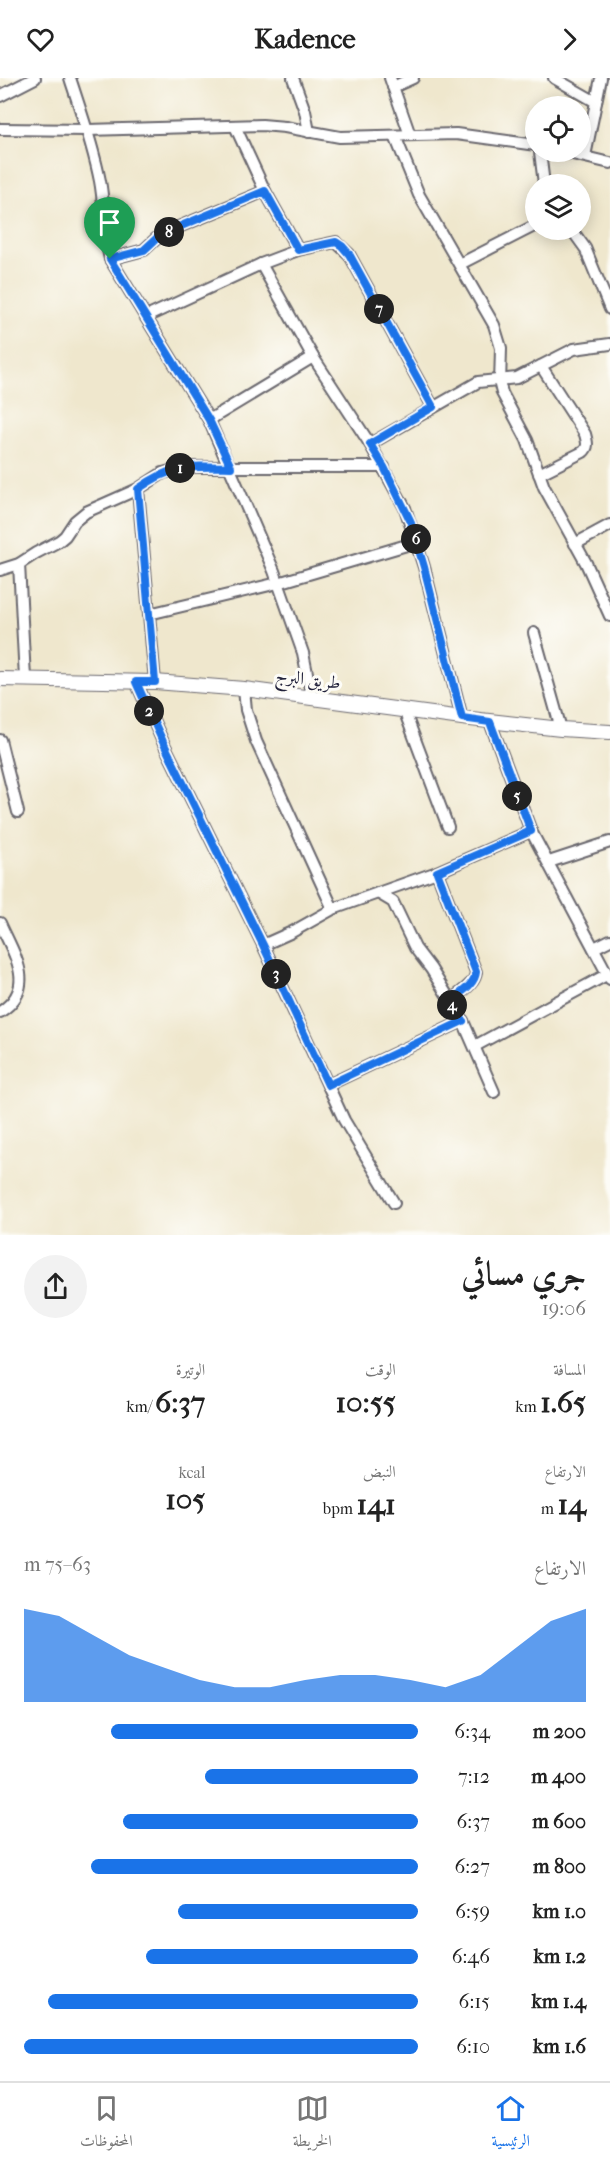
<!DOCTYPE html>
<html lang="ar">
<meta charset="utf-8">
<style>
:root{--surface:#fff;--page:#f2f2f2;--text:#222;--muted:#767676;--line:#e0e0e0;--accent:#1a73e8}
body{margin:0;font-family:"IM FELL French Canon",Amiri,serif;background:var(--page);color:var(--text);direction:rtl;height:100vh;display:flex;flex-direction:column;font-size:22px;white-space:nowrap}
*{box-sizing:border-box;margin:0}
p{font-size:20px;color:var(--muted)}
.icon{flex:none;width:33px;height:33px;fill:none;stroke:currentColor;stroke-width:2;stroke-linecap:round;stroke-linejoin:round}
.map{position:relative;height:1157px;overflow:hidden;direction:ltr}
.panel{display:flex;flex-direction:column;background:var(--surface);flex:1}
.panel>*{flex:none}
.tools{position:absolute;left:525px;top:18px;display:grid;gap:12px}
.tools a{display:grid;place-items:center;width:66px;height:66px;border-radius:50%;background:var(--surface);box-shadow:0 3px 15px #0003;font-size:30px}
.pin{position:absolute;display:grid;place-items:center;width:51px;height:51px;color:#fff;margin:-62px -26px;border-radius:50% 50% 50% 0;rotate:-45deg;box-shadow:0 0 6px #0007}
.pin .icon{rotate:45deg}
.km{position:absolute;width:30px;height:30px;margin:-15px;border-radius:50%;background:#222;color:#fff;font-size:16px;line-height:30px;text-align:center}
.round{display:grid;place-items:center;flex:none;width:63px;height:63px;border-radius:32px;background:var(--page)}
.headline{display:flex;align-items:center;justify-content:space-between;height:102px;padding:0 24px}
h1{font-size:33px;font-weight:700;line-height:45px}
.metrics{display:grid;grid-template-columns:repeat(3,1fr);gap:9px;height:102px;padding:6px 24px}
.metrics div{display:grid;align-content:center}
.metrics b{font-size:30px;font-weight:700}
.metrics small{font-size:16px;font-weight:400}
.metrics p{font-size:16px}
.chart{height:168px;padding:12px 24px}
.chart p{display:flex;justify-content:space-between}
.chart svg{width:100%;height:108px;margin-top:6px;fill:var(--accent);opacity:.7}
ul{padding:0 24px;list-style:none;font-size:20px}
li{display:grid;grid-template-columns:96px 72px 1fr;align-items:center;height:45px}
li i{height:15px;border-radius:8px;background:var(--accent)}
header{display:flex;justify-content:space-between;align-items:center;height:78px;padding:0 24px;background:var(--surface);font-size:27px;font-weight:700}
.tab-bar{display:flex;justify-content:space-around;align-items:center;height:84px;border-top:2px solid var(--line);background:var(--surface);font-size:16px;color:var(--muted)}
.tab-bar a{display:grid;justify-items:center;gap:3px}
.tab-bar .on{color:var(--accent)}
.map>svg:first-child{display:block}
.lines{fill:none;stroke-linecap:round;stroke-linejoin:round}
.minor-casing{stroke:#6a676e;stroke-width:14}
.tertiary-casing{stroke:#6a676e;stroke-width:16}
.minor{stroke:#fff;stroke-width:10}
.tertiary{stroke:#fff;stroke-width:14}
.route-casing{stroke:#fff;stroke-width:12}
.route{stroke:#1a73e8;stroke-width:8}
.labels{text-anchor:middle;stroke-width:6;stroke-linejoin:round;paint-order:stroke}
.street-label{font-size:18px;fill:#22223b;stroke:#fdfcf7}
</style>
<header><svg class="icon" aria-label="forward" viewBox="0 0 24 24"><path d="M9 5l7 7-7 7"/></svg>Kadence<svg class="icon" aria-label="heart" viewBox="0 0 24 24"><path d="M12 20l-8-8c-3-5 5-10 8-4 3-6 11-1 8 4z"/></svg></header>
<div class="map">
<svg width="610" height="1157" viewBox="0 0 610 1157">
<rect width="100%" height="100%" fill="#fdfcf7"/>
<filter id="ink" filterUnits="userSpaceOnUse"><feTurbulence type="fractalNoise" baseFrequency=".0167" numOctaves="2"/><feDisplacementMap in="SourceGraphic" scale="12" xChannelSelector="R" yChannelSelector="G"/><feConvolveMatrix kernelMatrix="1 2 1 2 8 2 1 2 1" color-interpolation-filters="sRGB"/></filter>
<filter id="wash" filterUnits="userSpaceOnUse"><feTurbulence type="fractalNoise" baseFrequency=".008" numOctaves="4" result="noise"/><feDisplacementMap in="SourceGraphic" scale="24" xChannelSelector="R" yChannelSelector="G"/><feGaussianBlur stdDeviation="1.35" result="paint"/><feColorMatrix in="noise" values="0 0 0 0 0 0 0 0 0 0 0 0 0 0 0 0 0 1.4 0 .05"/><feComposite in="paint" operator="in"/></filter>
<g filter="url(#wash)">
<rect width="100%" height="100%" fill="#efe7cd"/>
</g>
<g filter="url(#ink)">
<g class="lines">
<defs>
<g id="minor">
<path d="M 70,0 C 81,34 93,67 100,103 C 105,129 103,155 110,181 L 209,342 L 274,493 L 303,575 L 312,620"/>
<path d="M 293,0 L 305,33 L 309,54"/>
<path d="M 390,0 L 410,57"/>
<path d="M 554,0 L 596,24"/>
<path d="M 393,9 L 413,0"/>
<path d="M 0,18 L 35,0"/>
<path d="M 235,48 L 265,113 L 298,172"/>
<path d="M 0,51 L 88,52 L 262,47 L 285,49 L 340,59 L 456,56 L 536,67"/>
<path d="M 395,58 L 419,117 L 494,247 L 501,270 L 500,307 L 502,315 L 527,362 L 544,409 L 586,485 L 610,538"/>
<path d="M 540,74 L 544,106"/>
<path d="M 564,74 L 610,85"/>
<path d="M 585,78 L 601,0"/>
<path d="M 572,152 L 585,170 L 610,231"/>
<path d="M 110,181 L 144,172 L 157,160 L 169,153 L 265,113"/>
<path d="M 261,186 L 313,279 L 370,366 L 405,430 L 424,489 L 462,640"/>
<path d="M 460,186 L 536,147"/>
<path d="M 146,239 L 261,186 L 298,172 L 336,164 L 349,176 L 433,329"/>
<path d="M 209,342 L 313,279"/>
<path d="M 370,366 L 478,304 L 517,300 L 574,271 L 610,266"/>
<path d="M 539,396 L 583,374 C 589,369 587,364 585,356 L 541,288"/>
<path d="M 138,411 L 155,604"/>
<path d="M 575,466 L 610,447"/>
<path d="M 19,486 L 25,600"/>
<path d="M 0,492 L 19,486 L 36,475 L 59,463 L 65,458 L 75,443 L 86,434 L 138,411 L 163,395 L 185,389 L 384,389"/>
<path d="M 149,536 L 278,505 L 417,464"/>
<path d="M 534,555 L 561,651"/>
<path d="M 136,604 L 163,664 L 263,867 L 344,1042 L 394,1125"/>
<path d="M 244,611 L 246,632 L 256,663 L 333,831"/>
<path d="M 404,632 L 448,749"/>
<path d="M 490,644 L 531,753 L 610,901"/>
<path d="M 0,662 L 18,734"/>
<path d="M 549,784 L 610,764"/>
<path d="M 437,794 L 476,894 C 475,907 459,915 450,923"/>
<path d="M 378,815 L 393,824 L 415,870 L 431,891 L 463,943"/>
<path d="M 0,845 C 14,877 38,910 0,934"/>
<path d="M 263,867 L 292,854 L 333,831 L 437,794 L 531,753"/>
<path d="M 594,870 L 610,862"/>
<path d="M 475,968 L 608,896"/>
<path d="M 328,1007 L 463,943 L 494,1014"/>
</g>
<path id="tertiary" d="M 0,601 L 155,604 L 244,611 L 462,640 L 561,651 L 610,654"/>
</defs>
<use href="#minor" class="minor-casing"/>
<use href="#tertiary" class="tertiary-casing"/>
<use href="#minor" class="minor"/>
<use href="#tertiary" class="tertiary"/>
</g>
</g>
<g class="lines" filter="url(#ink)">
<defs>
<path id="route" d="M 265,113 L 298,172 L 336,164 L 342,168 L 349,176 L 433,329 L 370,366 L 384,389 L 410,442 L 424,489 L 462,640 L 490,644 L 531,753 L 437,794 L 476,894 C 475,907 460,915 450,923 L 463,943 L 328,1007 L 263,867 L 163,664 L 136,604 L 155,604 L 138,411 C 173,386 189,388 231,389 L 209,342 L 110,181 L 144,172 L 157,160 L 169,153 Z"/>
</defs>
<use href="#route" class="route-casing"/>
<use href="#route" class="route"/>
</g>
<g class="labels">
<g class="street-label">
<text transform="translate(308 601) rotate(7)" y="6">طريق البرج</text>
</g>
</g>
</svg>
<div class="tools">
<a><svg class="icon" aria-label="locate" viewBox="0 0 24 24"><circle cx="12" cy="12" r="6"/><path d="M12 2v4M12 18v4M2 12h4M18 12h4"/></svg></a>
<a><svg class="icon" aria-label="layers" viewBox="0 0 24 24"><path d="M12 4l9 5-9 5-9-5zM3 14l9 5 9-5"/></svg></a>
</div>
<div class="pin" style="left:110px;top:181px;background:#1e9e55"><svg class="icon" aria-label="arrive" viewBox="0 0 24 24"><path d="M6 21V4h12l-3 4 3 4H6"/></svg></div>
<b class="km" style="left:180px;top:390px">1</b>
<b class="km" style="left:149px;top:633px">2</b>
<b class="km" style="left:276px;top:896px">3</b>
<b class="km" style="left:452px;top:927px">4</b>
<b class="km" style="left:517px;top:718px">5</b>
<b class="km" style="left:416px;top:461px">6</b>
<b class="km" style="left:379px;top:231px">7</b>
<b class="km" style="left:169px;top:154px">8</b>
</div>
<section class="panel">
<div class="headline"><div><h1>جري مسائي</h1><p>19:06</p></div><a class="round"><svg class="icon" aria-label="share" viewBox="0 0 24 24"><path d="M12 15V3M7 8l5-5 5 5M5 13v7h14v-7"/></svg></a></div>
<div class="metrics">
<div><p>المسافة</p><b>1.65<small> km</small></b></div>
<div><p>الوقت</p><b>10:55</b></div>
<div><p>الوتيرة</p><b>6:37<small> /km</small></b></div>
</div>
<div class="metrics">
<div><p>الارتفاع</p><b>14<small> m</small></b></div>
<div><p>النبض</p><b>141<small> bpm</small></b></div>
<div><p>kcal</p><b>105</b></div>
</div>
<div class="chart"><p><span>الارتفاع</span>63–75 m</p>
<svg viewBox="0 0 160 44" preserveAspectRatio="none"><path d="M0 44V6L10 9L20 17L30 25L40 30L50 35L60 38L70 38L80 35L90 33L100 33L110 35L120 38L130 33L140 22L150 11L160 6V44z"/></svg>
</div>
<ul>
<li><b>200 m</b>6:34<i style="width:78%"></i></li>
<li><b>400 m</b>7:12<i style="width:54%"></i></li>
<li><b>600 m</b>6:37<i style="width:75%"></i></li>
<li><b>800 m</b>6:27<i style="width:83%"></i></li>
<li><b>1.0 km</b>6:59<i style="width:61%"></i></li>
<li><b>1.2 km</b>6:46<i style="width:69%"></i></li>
<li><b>1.4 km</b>6:15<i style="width:94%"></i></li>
<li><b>1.6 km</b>6:10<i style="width:100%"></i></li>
</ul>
</section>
<nav class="tab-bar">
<a class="on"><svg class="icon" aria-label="home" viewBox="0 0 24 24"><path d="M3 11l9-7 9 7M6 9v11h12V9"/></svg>الرئيسية</a>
<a><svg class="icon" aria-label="map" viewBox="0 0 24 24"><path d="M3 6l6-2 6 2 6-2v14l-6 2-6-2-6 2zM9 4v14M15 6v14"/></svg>الخريطة</a>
<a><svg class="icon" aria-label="saved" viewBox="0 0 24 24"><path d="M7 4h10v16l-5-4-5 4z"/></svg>المحفوظات</a>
</nav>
